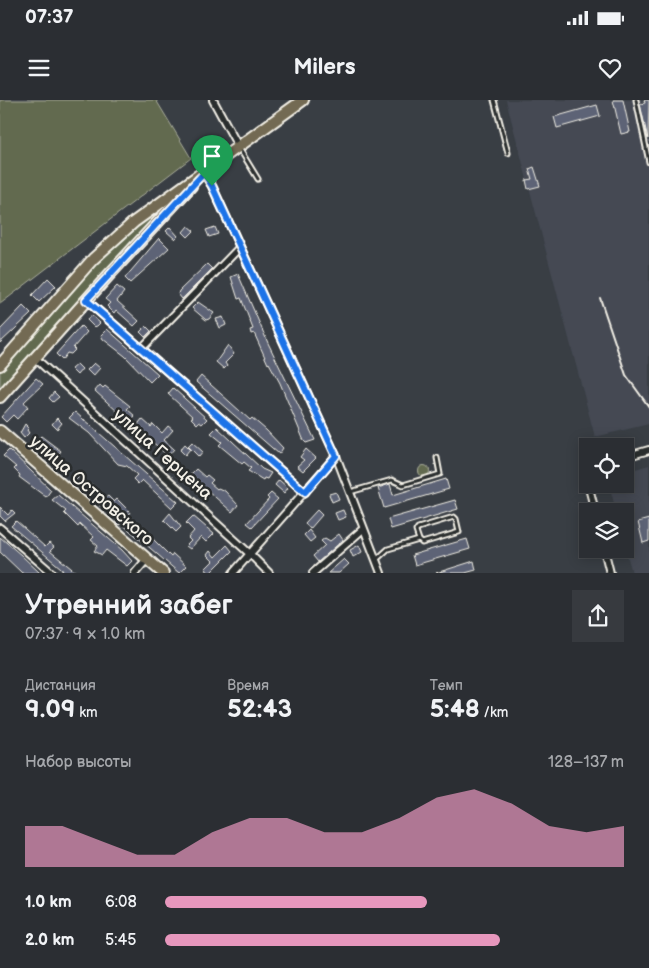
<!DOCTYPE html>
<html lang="ru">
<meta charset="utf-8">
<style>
:root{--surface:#2b2e33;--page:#373a3f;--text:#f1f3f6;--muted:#a6a8ac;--line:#474a4e;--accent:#e797bd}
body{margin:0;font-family:"Balsamiq Sans",sans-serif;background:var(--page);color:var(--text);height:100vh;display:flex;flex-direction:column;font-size:19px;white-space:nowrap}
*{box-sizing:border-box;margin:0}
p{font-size:16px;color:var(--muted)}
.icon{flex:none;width:28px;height:28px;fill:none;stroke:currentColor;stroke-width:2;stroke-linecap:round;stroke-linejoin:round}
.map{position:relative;height:473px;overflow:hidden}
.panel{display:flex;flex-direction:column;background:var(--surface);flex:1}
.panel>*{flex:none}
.fabs{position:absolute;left:579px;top:338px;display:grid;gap:10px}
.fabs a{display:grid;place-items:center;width:55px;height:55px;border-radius:0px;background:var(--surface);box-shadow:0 2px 12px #0003,0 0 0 1px var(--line);font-size:25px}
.pin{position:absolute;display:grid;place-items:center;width:42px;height:42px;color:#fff;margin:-51px -21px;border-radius:50% 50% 50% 0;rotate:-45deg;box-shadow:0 0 5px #0007}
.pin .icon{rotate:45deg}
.round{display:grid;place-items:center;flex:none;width:52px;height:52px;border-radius:0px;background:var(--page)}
.head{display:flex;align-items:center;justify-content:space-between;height:85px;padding:0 25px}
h1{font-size:28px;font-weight:800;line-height:38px}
.metrics{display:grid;grid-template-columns:repeat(3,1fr);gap:8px;height:85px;padding:5px 25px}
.metrics div{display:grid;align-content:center}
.metrics b{font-size:25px;font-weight:800}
.metrics small{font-size:14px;font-weight:400}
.metrics p{font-size:14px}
.chart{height:140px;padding:10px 25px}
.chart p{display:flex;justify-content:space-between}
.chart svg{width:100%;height:90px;margin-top:5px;fill:var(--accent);opacity:.7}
ul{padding:0 25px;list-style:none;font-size:16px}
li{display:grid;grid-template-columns:80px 60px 1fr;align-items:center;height:38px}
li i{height:12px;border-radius:6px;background:var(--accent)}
.status{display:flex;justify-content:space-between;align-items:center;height:35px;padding:0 25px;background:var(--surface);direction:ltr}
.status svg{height:14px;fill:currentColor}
header{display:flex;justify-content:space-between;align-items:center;height:65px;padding:0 25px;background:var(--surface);font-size:22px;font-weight:800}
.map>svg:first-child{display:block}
.built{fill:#444953}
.green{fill:#626a50;stroke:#abae9c}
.building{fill:#5d6476;stroke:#f4f1e8}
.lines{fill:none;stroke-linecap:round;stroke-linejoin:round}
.lane-casing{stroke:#f4f1e8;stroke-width:7}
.street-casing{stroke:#f4f1e8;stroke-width:10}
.primary-casing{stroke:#f4f1e8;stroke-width:14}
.lane{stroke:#2a2d2e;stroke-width:3}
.street{stroke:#2a2d2e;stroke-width:6}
.primary{stroke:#736b52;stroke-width:10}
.rail{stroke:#f4f1e8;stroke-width:2}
.route-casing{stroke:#fff;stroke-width:10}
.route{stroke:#1a73e8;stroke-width:6}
.labels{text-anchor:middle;stroke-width:5;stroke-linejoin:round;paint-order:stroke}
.street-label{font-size:18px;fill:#f4f1e8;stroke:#2a2d2e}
</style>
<div class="status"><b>07:37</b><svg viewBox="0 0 49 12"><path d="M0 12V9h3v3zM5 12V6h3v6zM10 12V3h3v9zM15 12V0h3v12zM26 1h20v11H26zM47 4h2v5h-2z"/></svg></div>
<header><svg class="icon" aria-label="menu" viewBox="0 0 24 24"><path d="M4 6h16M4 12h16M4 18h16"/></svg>Milers<svg class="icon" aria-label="heart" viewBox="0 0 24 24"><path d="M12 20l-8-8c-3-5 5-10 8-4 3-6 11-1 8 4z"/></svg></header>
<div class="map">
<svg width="649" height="473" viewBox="0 0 649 473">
<rect width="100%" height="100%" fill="#393e44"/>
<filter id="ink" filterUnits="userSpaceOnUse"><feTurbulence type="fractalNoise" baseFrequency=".02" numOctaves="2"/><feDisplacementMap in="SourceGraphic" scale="10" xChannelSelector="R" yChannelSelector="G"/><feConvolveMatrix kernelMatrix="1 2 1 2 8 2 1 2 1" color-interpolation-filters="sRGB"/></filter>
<g filter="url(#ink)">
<g class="built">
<path d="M 506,0 L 649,0 L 649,324 L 595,337 Z"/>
<path d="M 649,365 L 649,473 L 632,473 L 625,447 L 625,411 L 616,411 L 609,384 L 625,384 L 625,372 Z"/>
</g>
<g class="green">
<path d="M 0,0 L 156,0 L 191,58 L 0,204 Z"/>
<path d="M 204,73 L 0,297 L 0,265 L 93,159 Z"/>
<circle cx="424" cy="371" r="5.5"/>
</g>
<g class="building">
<path d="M 613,0 L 623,0 L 630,32 L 621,34 Z"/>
<path d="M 644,0 L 649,0 L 648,39 L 640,4 L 645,3 Z"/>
<path d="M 597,5 L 600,16 L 557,28 L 554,17 Z"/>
<path d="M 534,67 L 540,86 L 528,89 L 526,80 L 532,79 L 529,69 Z"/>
<path d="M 188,126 L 194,131 L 188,137 L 183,132 Z"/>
<path d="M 170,127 L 178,136 L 175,139 L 166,131 Z"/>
<path d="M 215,127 L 218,134 L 209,137 L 206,130 Z"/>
<path d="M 159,138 L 169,148 L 130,183 L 125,178 Z"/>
<path d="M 207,164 L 212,169 L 182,199 L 178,194 L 179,191 Z"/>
<path d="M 238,174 L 268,243 L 315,340 L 306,343 L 304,341 L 280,283 L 269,263 L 268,264 L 254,233 L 251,234 L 250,230 L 253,229 L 241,198 L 238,199 L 231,177 Z"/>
<path d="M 48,178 L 56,186 L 39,202 L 32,195 Z"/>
<path d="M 117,186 L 124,192 L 117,201 L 139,221 L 134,226 L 116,210 L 114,213 L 107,206 L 110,203 L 105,199 Z"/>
<path d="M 198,202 L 214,213 L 209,219 L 206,220 L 192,208 Z"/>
<path d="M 23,206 L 31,214 L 0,243 L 0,230 Z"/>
<path d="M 91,215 L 100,223 L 97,226 L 94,227 L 87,220 Z"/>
<path d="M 223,217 L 226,225 L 220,228 L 216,219 Z"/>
<path d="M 81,226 L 87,232 L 73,248 L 75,250 L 71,254 L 67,253 L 62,260 L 56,254 Z"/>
<path d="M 146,226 L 151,231 L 145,237 L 140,232 Z"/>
<path d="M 107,229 L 158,274 L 150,282 L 125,256 L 103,239 L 101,235 Z"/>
<path d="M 228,245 L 234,254 L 225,263 L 227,266 L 224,269 L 216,262 Z"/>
<path d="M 94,263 L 100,268 L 93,276 L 87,270 Z"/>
<path d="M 77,264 L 82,269 L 77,275 L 71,269 Z"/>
<path d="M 201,276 L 250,320 L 252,318 L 266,330 L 283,348 L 279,354 L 196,282 Z"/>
<path d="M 36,278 L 43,284 L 24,302 L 28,307 L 17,319 L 13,315 L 6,322 L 1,317 Z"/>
<path d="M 100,285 L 103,288 L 105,286 L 130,306 L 127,309 L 135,316 L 129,322 L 95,291 Z"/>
<path d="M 173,288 L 207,319 L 202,324 L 199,322 L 197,324 L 191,318 L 193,317 L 168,294 Z"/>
<path d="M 54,292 L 59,297 L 53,302 L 49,298 Z"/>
<path d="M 75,312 L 178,402 L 172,408 L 142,380 L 138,384 L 133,379 L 137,375 L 127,366 L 118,364 L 89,333 L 69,318 Z"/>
<path d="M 57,318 L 62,323 L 57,329 L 52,324 Z"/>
<path d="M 142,319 L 151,327 L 153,324 L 162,333 L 168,326 L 173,330 L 164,340 L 174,349 L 168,356 L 136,327 Z"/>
<path d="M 25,324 L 29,328 L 27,330 L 29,333 L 24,338 L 20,333 Z"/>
<path d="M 217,327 L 262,369 L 271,373 L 267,379 L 264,378 L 263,380 L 250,372 L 248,371 L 251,368 L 244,362 L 242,364 L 219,345 L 222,342 L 211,333 Z"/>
<path d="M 41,336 L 61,351 L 57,356 L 65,363 L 60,369 L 33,345 Z"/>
<path d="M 192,342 L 203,352 L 199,357 L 188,346 Z"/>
<path d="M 185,344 L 190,349 L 185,355 L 180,350 Z"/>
<path d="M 306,349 L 316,358 L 303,371 L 297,366 L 304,360 L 300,357 Z"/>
<path d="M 9,350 L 51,390 L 46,397 L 19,377 L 20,375 L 14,369 L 16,367 L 3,356 Z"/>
<path d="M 196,369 L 205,377 L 207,375 L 213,380 L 210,383 L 217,389 L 218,388 L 225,391 L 238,405 L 232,412 L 190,375 Z"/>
<path d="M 77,371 L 81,375 L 74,382 L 70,378 Z"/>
<path d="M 446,379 L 449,389 L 384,408 L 378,388 L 390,384 L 393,395 Z"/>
<path d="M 279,380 L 288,388 L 284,393 L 275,385 Z"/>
<path d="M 91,384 L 98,390 L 92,397 L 84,391 Z"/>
<path d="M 336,392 L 339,399 L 332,402 L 329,394 Z"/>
<path d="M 271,393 L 278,399 L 252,427 L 247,423 L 269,399 L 267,397 Z"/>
<path d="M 58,395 L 122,450 L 132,461 L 127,466 L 106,450 L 102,455 L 94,451 L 98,446 L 91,440 L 94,437 L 80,424 L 78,427 L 64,413 L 66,411 L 52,400 Z"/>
<path d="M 108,396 L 114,402 L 117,399 L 130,412 L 126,418 L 133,425 L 140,430 L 142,428 L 171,457 L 173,454 L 186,466 L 179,473 L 121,423 L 119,425 L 116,422 L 117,420 L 114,417 L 118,411 L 110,404 L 105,410 L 98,404 Z"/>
<path d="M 455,400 L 458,409 L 391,429 L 388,419 Z"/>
<path d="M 0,407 L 8,415 L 12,410 L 15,413 L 5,421 L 0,416 Z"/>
<path d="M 317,410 L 322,415 L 310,429 L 305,423 Z"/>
<path d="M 343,410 L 346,417 L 338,420 L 335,413 Z"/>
<path d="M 170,413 L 181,427 L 176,432 L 164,420 Z"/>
<path d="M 193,416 L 214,434 L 206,442 L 201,437 L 190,449 L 186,446 L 191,441 L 188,438 L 194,431 L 186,423 Z"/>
<path d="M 649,419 L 649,441 L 643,443 L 638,422 Z"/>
<path d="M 16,421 L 45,447 L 49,443 L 54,447 L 50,451 L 77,473 L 64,473 L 61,468 L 11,426 Z"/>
<path d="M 309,430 L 315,438 L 310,442 L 304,435 Z"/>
<path d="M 339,434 L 343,440 L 318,462 L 313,456 L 325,445 L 321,441 L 325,438 L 330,441 Z"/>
<path d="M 0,437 L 21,455 L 40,473 L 22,473 L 0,452 Z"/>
<path d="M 467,439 L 470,449 L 415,465 L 412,455 Z"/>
<path d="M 227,445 L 232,451 L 210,473 L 205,469 L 213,461 L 207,455 L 210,451 L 215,457 Z"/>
<path d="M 359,445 L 362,452 L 353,457 L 350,450 Z"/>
<path d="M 344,459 L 349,464 L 339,473 L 328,473 Z"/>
<path d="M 474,461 L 476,470 L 465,473 L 436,473 Z"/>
</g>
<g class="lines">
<defs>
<g id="lane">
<path d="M 494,0 L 508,53"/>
<path d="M 636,0 L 649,62"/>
<path d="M 239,48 L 258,79"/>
<path d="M 350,392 L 392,380 L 403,385 L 440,374 L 437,358"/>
<path d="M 376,460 L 388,449 L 419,440 L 416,431 L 418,428 L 454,417 L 456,419 L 459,432 L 422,443 L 419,440"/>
</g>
<g id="street">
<path d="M 213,0 L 239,48"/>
<path d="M 204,73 L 212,86 L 336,356 L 381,473"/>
<path d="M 86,200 L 305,392"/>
<path d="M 142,248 L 239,148"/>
<path d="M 35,258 L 250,454 L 269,473"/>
<path d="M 625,357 L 649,350"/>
<path d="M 588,374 L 588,383"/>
<path d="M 588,384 L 595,411"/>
<path d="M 0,428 L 52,473"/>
<path d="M 604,449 L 610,473"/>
<path d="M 135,473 L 147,459"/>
<path d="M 233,473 L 336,356"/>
<path d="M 313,473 L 363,429"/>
</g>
<g id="primary">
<path d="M 0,265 L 93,159 L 134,122 L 303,0"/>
<path d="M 0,297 L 108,176 L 191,86"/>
<path d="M 0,331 L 163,473"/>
</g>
</defs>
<use href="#lane" class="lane-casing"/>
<use href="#street" class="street-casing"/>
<use href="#primary" class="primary-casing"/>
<use href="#lane" class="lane"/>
<use href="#street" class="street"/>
<use href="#primary" class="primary"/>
<path class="rail" d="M 600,198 L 626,275 L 649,307"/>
</g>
</g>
<g class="lines" filter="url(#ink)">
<defs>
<path id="route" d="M 204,73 L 212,86 L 336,356 L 305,392 L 86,200 Z"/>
</defs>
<use href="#route" class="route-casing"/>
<use href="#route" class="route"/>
</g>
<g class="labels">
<g class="street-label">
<text transform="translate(163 354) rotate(42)" y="6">улица Герцена</text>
<text transform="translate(92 390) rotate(41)" y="6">улица Островского</text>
</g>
</g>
</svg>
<div class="fabs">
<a><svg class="icon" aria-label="locate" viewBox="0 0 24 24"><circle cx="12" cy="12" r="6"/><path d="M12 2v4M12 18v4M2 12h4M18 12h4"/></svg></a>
<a><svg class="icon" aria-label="layers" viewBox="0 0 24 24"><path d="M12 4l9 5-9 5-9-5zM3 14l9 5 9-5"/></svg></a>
</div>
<div class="pin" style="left:212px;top:86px;background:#1e9e55"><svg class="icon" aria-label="arrive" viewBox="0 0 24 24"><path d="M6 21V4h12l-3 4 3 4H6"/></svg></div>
</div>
<section class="panel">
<div class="head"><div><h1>Утренний забег</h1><p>07:37 · 9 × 1.0 km</p></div><a class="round"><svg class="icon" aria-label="share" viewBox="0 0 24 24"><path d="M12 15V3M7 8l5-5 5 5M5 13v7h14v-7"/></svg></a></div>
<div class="metrics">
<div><p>Дистанция</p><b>9.09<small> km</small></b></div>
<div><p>Время</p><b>52:43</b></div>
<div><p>Темп</p><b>5:48<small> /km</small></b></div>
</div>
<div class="chart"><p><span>Набор высоты</span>128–137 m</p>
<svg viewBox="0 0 160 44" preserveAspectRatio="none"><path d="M0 44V24L10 24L20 31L30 38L40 38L50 27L60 20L70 20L80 27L90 27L100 20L110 10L120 6L130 13L140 24L150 27L160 24V44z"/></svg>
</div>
<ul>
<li><b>1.0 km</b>6:08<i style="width:57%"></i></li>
<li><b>2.0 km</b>5:45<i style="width:73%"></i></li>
</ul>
</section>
